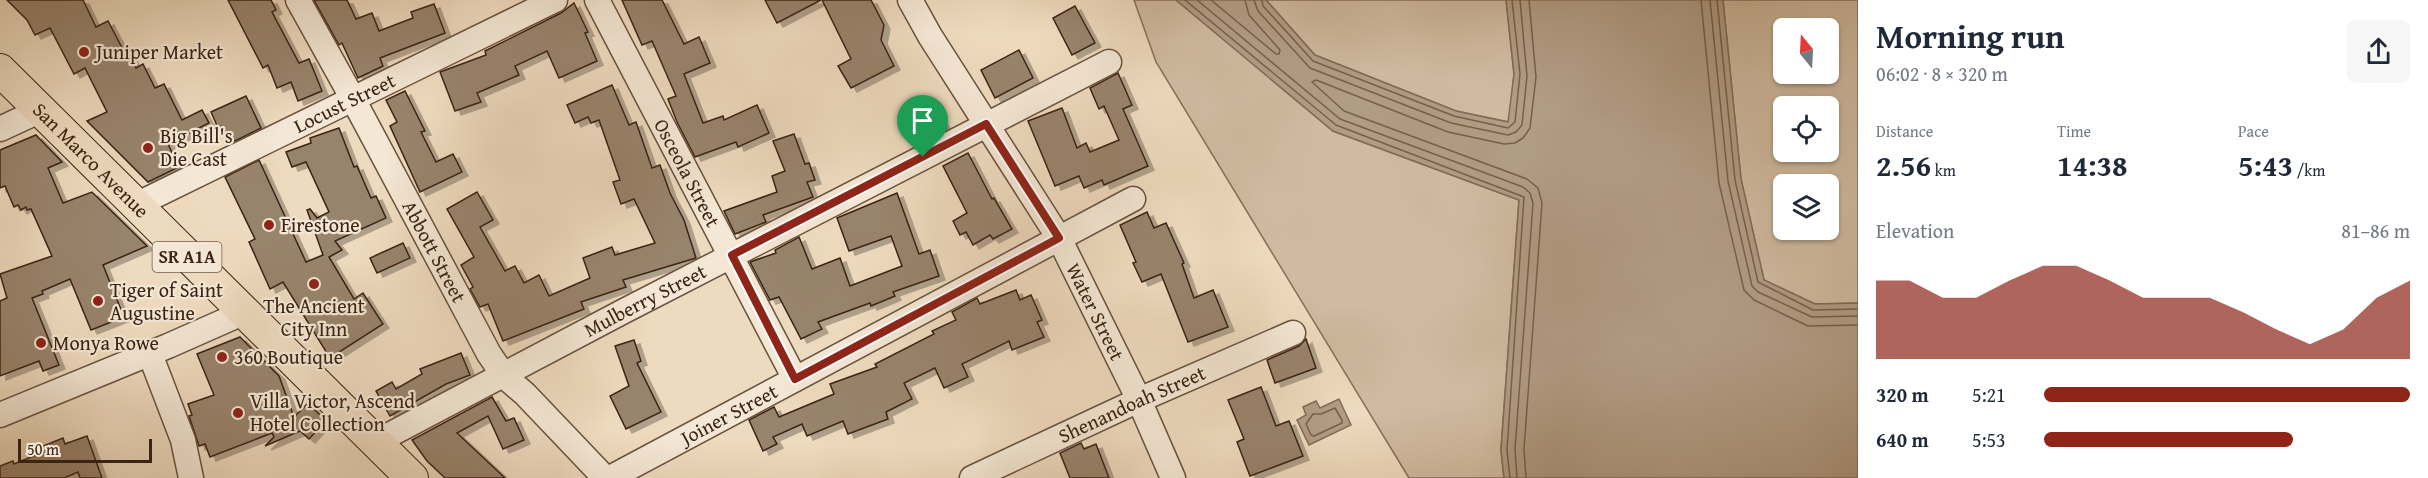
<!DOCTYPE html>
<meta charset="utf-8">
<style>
:root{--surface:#fff;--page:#f6f6f7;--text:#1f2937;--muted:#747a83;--accent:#8f2418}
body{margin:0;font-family:"Gentium Book Plus",serif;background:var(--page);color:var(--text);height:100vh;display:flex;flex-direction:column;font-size:22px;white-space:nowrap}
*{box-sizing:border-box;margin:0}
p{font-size:20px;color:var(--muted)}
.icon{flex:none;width:33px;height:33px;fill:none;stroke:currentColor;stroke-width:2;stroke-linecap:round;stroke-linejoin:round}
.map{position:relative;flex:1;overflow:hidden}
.panel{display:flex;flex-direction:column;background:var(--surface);width:570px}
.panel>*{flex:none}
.needle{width:39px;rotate:342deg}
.buttons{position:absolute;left:1773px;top:18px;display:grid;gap:12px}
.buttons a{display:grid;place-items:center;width:66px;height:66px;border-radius:9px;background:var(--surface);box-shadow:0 2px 4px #0004;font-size:30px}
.scale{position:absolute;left:18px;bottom:15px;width:134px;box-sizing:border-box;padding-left:6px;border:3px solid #3b2414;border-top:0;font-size:16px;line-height:21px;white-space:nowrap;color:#3b2414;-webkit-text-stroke:4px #f4e7d5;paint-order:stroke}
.pin{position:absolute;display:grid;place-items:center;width:51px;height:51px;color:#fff;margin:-62px -26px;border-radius:50% 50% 50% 0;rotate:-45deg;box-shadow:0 0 6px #0007}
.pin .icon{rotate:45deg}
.round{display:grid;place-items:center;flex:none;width:63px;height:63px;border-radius:9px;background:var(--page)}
.headline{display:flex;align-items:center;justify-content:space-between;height:102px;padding:0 18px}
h1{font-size:33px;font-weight:600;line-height:45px}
.metrics{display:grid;grid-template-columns:repeat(3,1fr);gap:9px;height:102px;padding:6px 18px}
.metrics div{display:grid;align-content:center}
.metrics b{font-size:30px;font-weight:600}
.metrics small{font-size:16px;font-weight:400}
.metrics p{font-size:16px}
.chart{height:168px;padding:12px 18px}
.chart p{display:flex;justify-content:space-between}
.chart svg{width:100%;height:108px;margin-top:6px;fill:var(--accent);opacity:.7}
ul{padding:0 18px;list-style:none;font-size:20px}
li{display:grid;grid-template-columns:96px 72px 1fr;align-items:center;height:45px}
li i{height:15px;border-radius:8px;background:var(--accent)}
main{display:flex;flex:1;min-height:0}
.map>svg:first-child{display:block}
.green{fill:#d0bba1;stroke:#86705a;stroke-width:1.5;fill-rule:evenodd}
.water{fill:#b19c84;stroke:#826c57;stroke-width:1.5}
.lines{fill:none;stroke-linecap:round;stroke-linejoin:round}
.shore{stroke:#76604c;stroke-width:1.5}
.building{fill:#98836c;stroke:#3b2414;stroke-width:1.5;filter:url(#shadow)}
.minor-casing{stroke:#68523e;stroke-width:27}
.major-casing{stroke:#3b2414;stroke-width:34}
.minor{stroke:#f4e7d5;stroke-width:24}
.major{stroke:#eedabe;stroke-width:32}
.route-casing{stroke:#fff;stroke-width:12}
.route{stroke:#8f2418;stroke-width:8}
.poi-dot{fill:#8f2418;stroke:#f4e7d5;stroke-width:2}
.labels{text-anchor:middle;stroke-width:4.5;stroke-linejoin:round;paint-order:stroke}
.shield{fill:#f4e7d5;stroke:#725e4e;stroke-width:1.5}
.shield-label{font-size:18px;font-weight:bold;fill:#3b2414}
.poi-label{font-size:20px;fill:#3b2414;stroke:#f4e7d5;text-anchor:start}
.street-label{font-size:20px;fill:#3b2414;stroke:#f4e7d5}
</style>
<main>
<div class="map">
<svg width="1858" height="478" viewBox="0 0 1858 478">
<defs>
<filter id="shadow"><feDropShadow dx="6" dy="4" stdDeviation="0" flood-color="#0004"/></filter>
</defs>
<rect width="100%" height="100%" fill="#eedabe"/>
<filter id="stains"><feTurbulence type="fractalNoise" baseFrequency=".00333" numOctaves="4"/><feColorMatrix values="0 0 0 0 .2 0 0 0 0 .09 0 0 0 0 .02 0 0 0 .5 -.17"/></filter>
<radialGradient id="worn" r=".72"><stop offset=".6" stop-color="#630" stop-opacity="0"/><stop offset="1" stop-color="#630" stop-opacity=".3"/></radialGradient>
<g class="green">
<path d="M 1134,0 L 1176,0 L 1333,131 L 1519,200 L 1501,450 L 1504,478 L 1409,478 L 1156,62 Z"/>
<path d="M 1266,0 L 1506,0 L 1514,74 L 1509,122 L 1456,111 L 1315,55 Z"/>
<path d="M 1723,0 L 1858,0 L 1858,303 L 1815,304 L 1764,280 L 1741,179 ZM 1784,28 L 1828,28 L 1828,74 L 1784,74 ZM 1784,106 L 1828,106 L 1828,152 L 1784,152 ZM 1784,184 L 1828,184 L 1828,230 L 1784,230 Z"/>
</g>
<g class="water">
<path d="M 1176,0 L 1266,0 L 1315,55 L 1456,111 L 1508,122 L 1514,74 L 1506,0 L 1723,0 L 1741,179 L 1764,280 L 1815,304 L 1858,303 L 1858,478 L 1504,478 L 1501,450 L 1519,200 L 1333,131 Z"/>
<path d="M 1339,399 L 1351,425 L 1309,445 L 1297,420 L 1306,415 L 1303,407 L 1316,401 L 1320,408 Z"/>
</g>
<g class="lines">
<g class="shore">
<path d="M 1185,0 L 1336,125 L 1524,197 L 1507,450 L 1510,478"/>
<path d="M 1197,0 L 1340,119 L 1523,187 L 1530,193 L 1533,203 L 1515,449 L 1517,478"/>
<path d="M 1211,0 L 1276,54 L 1279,54 L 1280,50 L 1249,15 L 1245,0"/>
<path d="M 1254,0 L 1258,11 L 1310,68 L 1451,123 L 1508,135 L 1516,132 L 1522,125 L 1527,76 L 1520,0"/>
<path d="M 1262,0 L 1263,6 L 1313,61 L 1454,116 L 1508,128 L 1515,122 L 1520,74 L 1512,0"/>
<path d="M 1701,0 L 1719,183 L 1744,290 L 1754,300 L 1808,326 L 1858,325"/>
<path d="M 1710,0 L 1728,181 L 1752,286 L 1758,292 L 1812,317 L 1858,316"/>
<path d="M 1717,0 L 1735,180 L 1758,282 L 1813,310 L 1858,309"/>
<path d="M 1335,408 L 1342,420 L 1342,423 L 1314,436 L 1311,435 L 1306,424 L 1313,414 L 1321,414 Z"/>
<path d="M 1526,478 L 1524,449 L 1542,203 L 1538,188 L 1527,179 L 1344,111 L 1312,82 L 1316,80 L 1448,132 L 1504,144 L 1515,143 L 1523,138 L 1530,128 L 1536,77 L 1529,0"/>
</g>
</g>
<g class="building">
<path d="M 7,0 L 83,0 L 96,27 L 108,21 L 128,59 L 131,57 L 136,68 L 143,64 L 155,88 L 164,84 L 182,120 L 202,110 L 209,123 L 168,144 L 179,167 L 148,182 L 87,121 L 107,112 L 85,68 L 74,74 L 50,28 L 35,35 L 27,20 Z"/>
<path d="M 228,0 L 271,0 L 276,10 L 272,12 L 299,63 L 309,59 L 322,91 L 298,101 L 291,82 L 277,88 L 268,65 L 263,68 Z"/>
<path d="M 314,0 L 347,0 L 356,19 L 372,13 L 379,31 L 413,18 L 411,12 L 434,4 L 445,33 L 380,58 L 383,66 L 358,78 L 342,43 L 339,45 Z"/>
<path d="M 622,0 L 662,0 L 684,44 L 699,37 L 710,63 L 684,74 L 703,123 L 723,116 L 724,120 L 757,105 L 769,133 L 738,147 L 736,142 L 695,157 L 677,122 L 668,99 L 676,96 L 652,41 L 642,45 Z"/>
<path d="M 765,0 L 821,0 L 777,23 Z"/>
<path d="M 822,0 L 871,0 L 884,25 L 881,40 L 894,66 L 851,88 L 838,66 L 851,59 Z"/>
<path d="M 574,3 L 588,32 L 585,33 L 597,61 L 559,78 L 547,51 L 515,66 L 519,75 L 477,93 L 481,102 L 455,111 L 440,72 L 486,55 L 485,51 L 561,13 Z"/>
<path d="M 1075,6 L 1095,43 L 1072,55 L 1053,18 Z"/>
<path d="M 1019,50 L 1033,78 L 995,98 L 981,70 Z"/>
<path d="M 1118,73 L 1132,105 L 1123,109 L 1148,166 L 1104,185 L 1102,180 L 1084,188 L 1079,176 L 1055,186 L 1028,121 L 1062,108 L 1077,148 L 1086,143 L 1090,152 L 1119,140 L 1104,106 L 1099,109 L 1090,88 Z"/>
<path d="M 612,85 L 629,125 L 636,122 L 652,168 L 660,165 L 670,193 L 684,220 L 696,258 L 623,280 L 626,287 L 581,302 L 584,309 L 503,341 L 488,304 L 480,307 L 470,289 L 473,287 L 461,265 L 474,257 L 447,209 L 477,192 L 493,220 L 480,227 L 505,271 L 515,266 L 524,283 L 539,275 L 549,296 L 590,278 L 583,258 L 612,247 L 615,255 L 655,243 L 634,199 L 621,204 L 613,182 L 620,180 L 599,120 L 591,123 L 588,117 L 575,123 L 567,105 Z"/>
<path d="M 405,91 L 425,131 L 421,132 L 436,162 L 453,154 L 462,172 L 420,192 L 390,126 L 397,122 L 386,100 Z"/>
<path d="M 246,96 L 261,128 L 235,141 L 227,138 L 222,126 L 218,128 L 211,112 Z"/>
<path d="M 934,108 L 946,128 L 918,143 L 907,124 Z"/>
<path d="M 339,128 L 354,167 L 357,166 L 371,198 L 376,196 L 386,218 L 335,241 L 342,250 L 329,257 L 354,299 L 363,293 L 383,324 L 330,358 L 283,282 L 270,289 L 249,242 L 255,239 L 225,177 L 259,160 L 306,262 L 323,255 L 307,210 L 310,209 L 317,218 L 329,212 L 306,162 L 292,167 L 286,152 L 311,143 L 310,138 Z"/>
<path d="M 794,134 L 805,164 L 809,163 L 815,180 L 807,182 L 813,197 L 763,215 L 766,222 L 735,234 L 724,211 L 777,192 L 772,176 L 785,171 L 773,141 Z"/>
<path d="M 36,135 L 62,162 L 48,168 L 63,203 L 92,192 L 147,246 L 103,265 L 124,317 L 91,330 L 70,279 L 42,291 L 43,294 L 32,298 L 59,365 L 43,371 L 39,361 L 0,376 L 0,301 L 7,298 L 0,274 L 52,256 L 31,209 L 27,210 L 26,207 L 21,210 L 18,205 L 14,207 L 5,186 L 0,188 L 0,150 Z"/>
<path d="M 968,153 L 992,199 L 994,198 L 1012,229 L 993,239 L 990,235 L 973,245 L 966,232 L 960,235 L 953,221 L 967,213 L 943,166 Z"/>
<path d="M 897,193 L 919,254 L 930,250 L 939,276 L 893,292 L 895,296 L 871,306 L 870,303 L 818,322 L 822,329 L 801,339 L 779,297 L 770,300 L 750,262 L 776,253 L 775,250 L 799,237 L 812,269 L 840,258 L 850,286 L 902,266 L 891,236 L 849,251 L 837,218 Z"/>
<path d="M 1147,212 L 1154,228 L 1166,223 L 1184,263 L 1182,264 L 1194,298 L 1213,290 L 1228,327 L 1188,342 L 1161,274 L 1142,282 L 1133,263 L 1136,262 L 1120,225 Z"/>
<path d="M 403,243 L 410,258 L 377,273 L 370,258 Z"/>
<path d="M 1016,290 L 1020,300 L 1031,295 L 1042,320 L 1037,322 L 1044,337 L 1012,350 L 1009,341 L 962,364 L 968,377 L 944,388 L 935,368 L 904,383 L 912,399 L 886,412 L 888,419 L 848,434 L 843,421 L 807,436 L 802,424 L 773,437 L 777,444 L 763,451 L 749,420 L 774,407 L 779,417 L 834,394 L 830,384 L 877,367 L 875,364 L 934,334 L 932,331 L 956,320 L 952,312 L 977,298 L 980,304 Z"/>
<path d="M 240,337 L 279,376 L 294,417 L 308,403 L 326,421 L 309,439 L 300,431 L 265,446 L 274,437 L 272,433 L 210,457 L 205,444 L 199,446 L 189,416 L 192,415 L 188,404 L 214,395 L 197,354 Z"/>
<path d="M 1306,339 L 1316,368 L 1275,383 L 1267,360 L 1299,346 Z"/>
<path d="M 634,340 L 641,361 L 637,363 L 661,412 L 626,429 L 610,396 L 629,386 L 615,346 Z"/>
<path d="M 461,353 L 470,375 L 446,384 L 390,416 L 376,391 L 392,382 L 396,389 L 422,374 L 420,369 Z"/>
<path d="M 1261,387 L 1276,426 L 1289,421 L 1303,456 L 1250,476 L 1237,442 L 1244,439 L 1228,400 Z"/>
<path d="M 492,397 L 506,421 L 514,418 L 524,440 L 503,449 L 488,416 L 457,433 L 505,478 L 445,478 L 427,461 L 412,440 Z"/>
<path d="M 87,436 L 102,478 L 80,478 L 78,472 L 64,478 L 0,478 L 0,466 L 13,461 L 14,464 L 43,452 L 41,447 L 63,438 L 65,444 Z"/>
<path d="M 1081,443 L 1084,449 L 1096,444 L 1109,478 L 1070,478 L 1060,453 Z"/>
</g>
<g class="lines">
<defs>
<g id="minor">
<path id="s1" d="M 298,0 L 353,99 L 489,354 L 504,376 L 525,394 L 605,478"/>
<path id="s2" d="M 597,0 L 795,379"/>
<path id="s3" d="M 910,0 L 930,36 L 1059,238 L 1139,400 L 1173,478"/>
<path d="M 0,129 L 41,110"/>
<path id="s4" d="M 136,205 L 555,0"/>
<path d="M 150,354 L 183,440 L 191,478"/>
<path d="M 0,415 L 168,346 L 245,312"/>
<path id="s5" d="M 376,442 L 626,310 L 1109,62"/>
<path id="s6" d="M 610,478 L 1133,199"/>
<path id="s7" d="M 972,478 L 1139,400 L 1293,333"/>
</g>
<g id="major">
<path id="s8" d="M 0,70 L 412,478"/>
</g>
</defs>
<use href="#minor" class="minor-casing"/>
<use href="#major" class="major-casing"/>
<use href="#minor" class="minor"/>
<use href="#major" class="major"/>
</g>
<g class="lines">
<defs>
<path id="route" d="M 986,124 L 1059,238 L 795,379 L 732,255 Z"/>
</defs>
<use href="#route" class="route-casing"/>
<use href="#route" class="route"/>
</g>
<g class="poi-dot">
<circle cx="84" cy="52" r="6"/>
<circle cx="148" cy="148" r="6"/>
<circle cx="269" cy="225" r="6"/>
<circle cx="314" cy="284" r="6"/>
<circle cx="98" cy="301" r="6"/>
<circle cx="41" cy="343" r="6"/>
<circle cx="222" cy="357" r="6"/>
<circle cx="238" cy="413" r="6"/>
</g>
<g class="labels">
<rect class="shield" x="152.5" y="242" width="69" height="30" rx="4.5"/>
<g class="shield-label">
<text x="187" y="263">SR A1A</text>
</g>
<g class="poi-label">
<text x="96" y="59">Juniper Market</text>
<text x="160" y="143">Big Bill's<tspan x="160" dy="23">Die Cast</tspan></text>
<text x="281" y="232">Firestone</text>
<text x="110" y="297">Tiger of Saint<tspan x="110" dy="23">Augustine</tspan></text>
<text x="314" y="313" text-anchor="middle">The Ancient<tspan x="314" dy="23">City Inn</tspan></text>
<text x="53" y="350">Monya Rowe</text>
<text x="234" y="364">360 Boutique</text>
<text x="250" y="408">Villa Victor, Ascend<tspan x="250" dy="23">Hotel Collection</tspan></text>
</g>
<g class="street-label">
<text dy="7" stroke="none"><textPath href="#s4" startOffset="232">Locust Street</textPath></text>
<text dy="7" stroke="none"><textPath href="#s8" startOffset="128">San Marco Avenue</textPath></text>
<text dy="7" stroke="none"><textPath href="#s2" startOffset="195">Osceola Street</textPath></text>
<text dy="7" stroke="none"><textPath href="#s1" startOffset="286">Abbott Street</textPath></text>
<text dy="7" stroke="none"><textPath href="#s5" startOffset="304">Mulberry Street</textPath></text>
<text dy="7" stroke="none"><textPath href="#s3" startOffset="363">Water Street</textPath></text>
<text dy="7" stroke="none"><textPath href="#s7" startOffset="176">Shenandoah Street</textPath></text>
<text dy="7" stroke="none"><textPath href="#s6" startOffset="135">Joiner Street</textPath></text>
</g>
</g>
<rect width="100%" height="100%" filter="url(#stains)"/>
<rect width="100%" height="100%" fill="url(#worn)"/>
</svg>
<div class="buttons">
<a><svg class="needle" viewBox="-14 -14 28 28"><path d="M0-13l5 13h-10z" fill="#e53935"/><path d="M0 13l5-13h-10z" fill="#747a83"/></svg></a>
<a><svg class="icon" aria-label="locate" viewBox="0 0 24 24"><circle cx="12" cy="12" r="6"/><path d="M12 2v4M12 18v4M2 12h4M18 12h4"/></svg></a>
<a><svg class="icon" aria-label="layers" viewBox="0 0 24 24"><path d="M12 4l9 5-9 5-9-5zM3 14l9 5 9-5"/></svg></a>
</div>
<div class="scale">50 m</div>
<div class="pin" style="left:923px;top:157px;background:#1e9e55"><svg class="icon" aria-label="arrive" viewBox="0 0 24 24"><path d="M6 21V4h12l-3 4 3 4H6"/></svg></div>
</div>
<section class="panel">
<div class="headline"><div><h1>Morning run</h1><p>06:02 · 8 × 320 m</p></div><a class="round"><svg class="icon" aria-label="share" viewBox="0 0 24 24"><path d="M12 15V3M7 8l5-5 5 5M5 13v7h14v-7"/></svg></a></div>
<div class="metrics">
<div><p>Distance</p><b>2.56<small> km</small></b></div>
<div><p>Time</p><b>14:38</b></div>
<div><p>Pace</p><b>5:43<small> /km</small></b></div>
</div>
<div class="chart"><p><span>Elevation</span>81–86 m</p>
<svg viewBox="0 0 160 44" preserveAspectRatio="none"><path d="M0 44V12L10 12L20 19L30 19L40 12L50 6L60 6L70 12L80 19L90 19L100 19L110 25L120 32L130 38L140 32L150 19L160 12V44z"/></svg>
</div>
<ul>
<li><b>320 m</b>5:21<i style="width:100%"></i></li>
<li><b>640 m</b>5:53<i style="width:68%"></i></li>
</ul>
</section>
</main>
